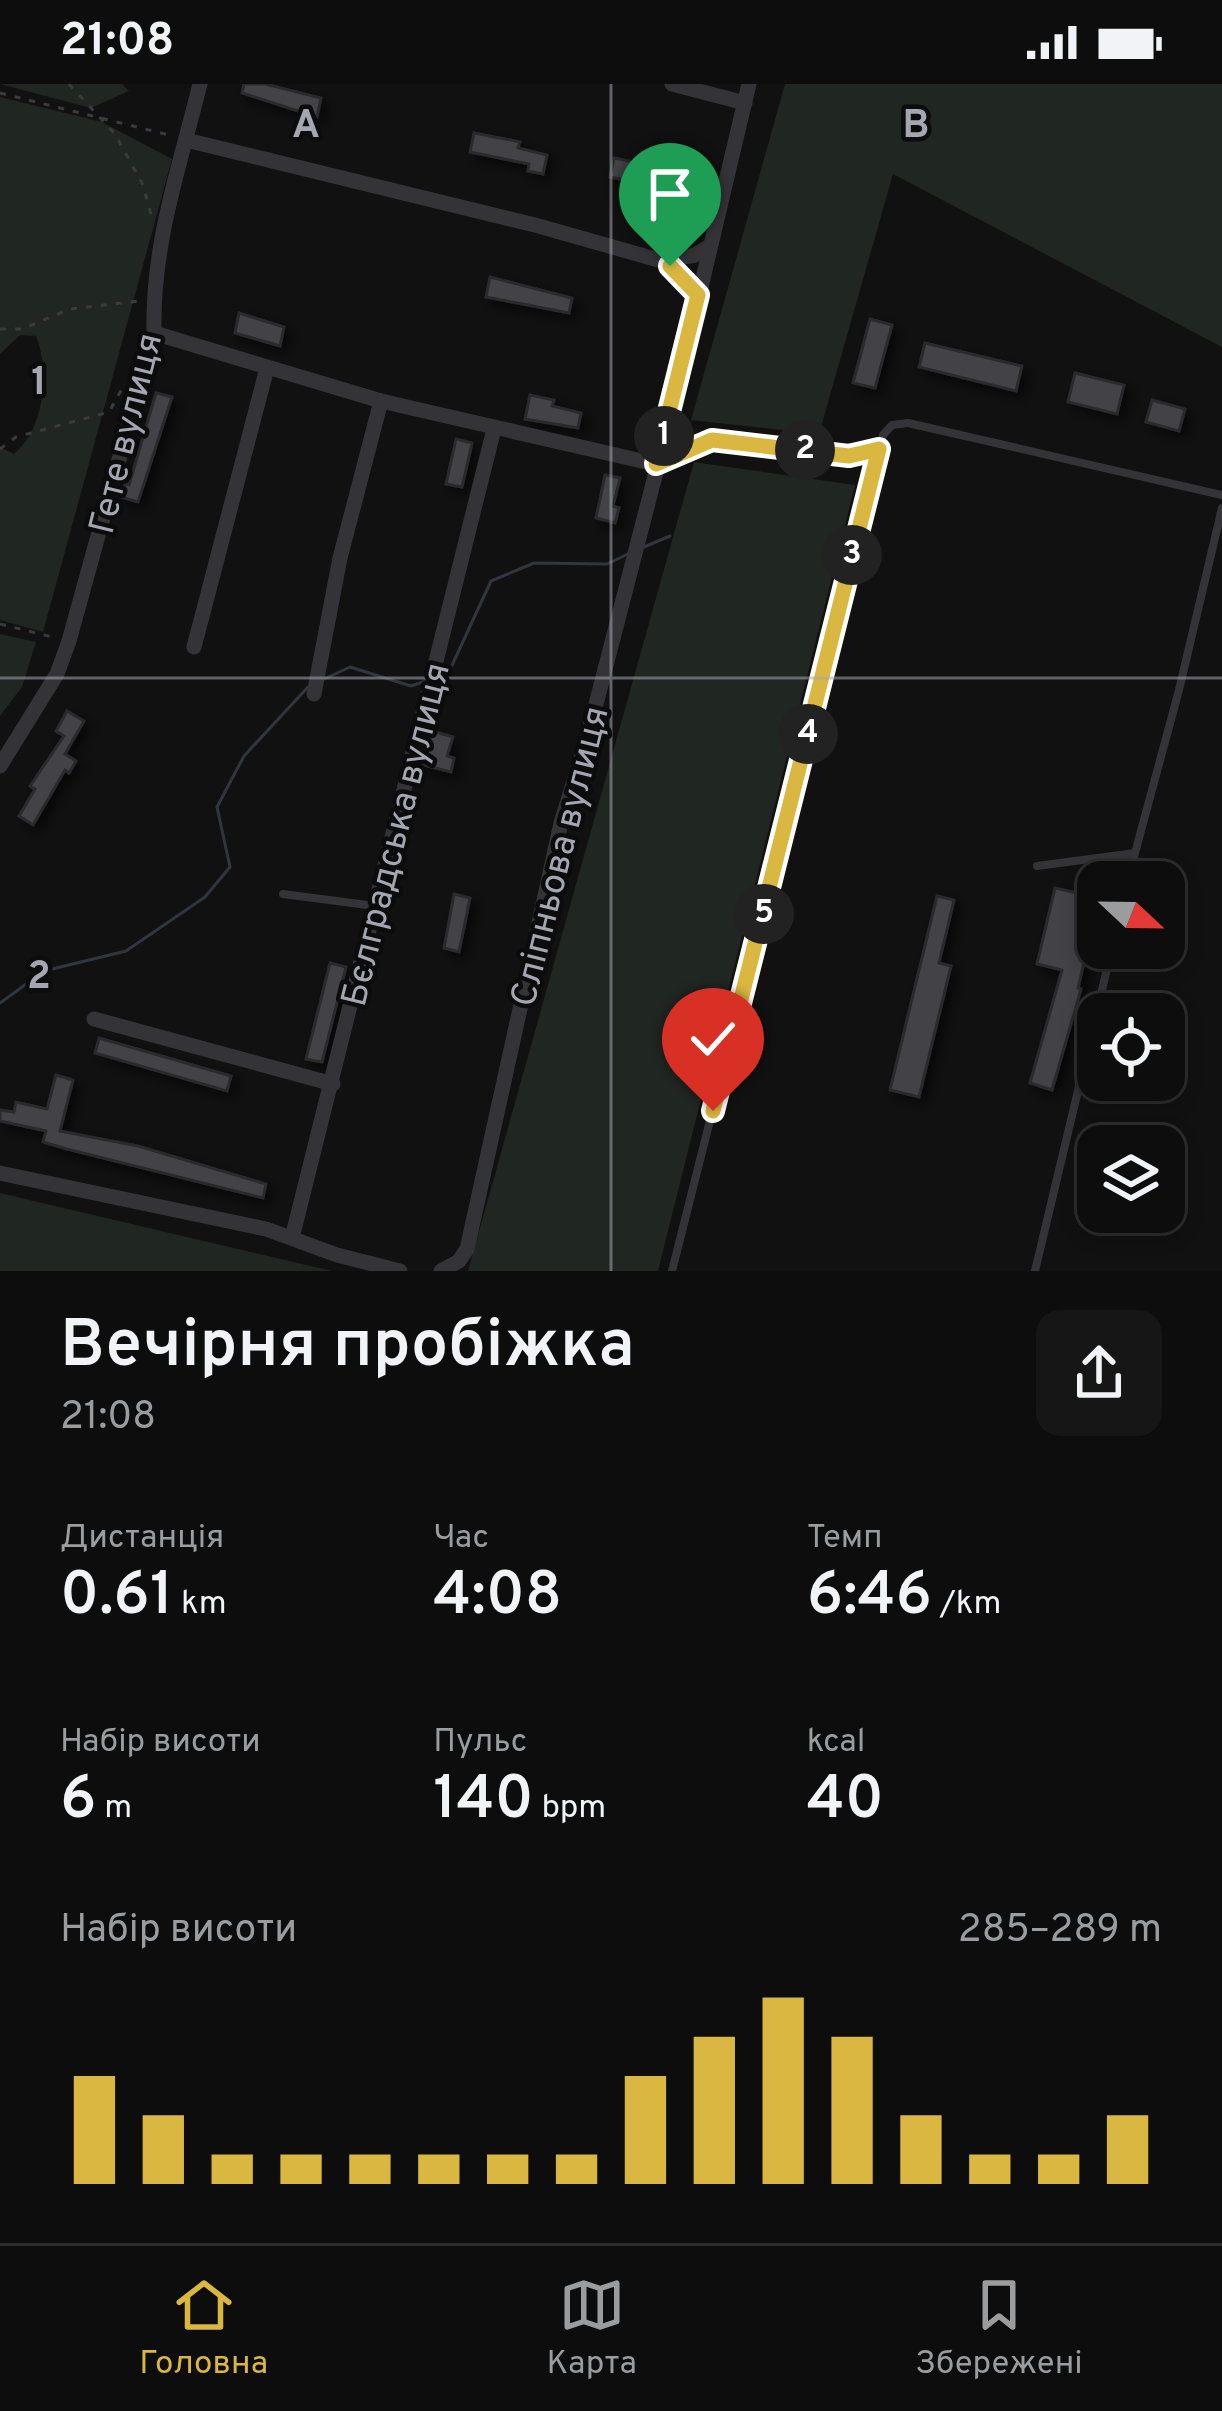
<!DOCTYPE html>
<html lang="uk">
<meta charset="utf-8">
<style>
:root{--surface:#0d0d0e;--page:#161617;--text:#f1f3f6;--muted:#9a9c9e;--line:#2d2d2e;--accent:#dab740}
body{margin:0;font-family:Overpass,sans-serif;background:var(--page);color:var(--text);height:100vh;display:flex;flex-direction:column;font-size:45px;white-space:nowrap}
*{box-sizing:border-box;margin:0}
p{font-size:39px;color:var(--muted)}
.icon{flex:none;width:66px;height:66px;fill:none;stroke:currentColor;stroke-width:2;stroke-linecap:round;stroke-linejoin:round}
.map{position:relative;height:1187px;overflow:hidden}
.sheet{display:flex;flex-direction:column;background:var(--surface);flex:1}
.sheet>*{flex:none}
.needle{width:78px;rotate:112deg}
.tools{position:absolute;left:1077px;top:777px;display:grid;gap:24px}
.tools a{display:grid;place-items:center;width:108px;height:108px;border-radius:24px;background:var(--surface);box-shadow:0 6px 18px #0003,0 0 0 3px var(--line);font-size:60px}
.pin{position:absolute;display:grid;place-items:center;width:102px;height:102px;color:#fff;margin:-123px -51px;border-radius:50% 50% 50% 0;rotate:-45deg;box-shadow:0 0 12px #0007}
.pin .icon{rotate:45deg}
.km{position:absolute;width:60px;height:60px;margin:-30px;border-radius:50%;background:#222;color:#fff;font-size:33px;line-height:60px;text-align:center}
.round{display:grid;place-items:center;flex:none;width:126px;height:126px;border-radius:24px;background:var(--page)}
.overview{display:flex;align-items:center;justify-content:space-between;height:204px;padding:0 60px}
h1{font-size:66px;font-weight:600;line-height:90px}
.metrics{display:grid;grid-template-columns:repeat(3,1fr);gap:18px;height:204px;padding:12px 60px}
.metrics div{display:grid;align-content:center}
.metrics b{font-size:60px;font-weight:600}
.metrics small{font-size:33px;font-weight:400}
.metrics p{font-size:33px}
.chart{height:336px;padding:24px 60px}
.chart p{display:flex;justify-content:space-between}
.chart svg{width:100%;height:216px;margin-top:12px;stroke:var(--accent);stroke-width:6}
.status{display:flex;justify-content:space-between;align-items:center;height:84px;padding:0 60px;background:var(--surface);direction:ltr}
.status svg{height:33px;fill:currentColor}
.tabs{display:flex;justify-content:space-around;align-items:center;height:168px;border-top:3px solid var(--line);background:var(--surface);font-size:33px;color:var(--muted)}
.tabs a{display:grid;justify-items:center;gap:6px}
.tabs .current{color:var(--accent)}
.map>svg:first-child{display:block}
.green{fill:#202621}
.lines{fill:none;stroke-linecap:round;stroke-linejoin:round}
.stream{stroke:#30363d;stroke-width:3}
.building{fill:#434347;stroke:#2b2b2e;stroke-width:3;filter:url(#shadow)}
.path{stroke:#3a3b3f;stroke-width:3;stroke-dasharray:6 9;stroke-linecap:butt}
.service{stroke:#343438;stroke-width:8}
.minor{stroke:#343438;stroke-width:15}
.route-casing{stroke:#fff;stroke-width:24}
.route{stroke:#dab740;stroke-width:15}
.grid{fill:none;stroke:#a4a6b1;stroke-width:3;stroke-opacity:0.55}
.labels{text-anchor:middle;stroke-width:9;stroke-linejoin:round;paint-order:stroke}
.street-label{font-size:36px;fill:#a4a6b1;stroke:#0c0c0d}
.grid-label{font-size:39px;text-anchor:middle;font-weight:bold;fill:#a4a6b1;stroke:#0c0c0d;stroke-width:9;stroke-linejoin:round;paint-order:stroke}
</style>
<div class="status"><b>21:08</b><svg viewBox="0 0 49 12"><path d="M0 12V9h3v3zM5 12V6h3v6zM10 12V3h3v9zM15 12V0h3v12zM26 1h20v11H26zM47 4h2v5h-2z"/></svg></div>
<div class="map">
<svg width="1222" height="1187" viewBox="0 0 1222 1187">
<defs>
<filter id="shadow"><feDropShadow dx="5.5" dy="5.5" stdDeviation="6" flood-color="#0009"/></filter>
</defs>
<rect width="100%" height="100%" fill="#111112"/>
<g class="green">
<path d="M 0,0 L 122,0 L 129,7 L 91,24 Z"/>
<path d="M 785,0 L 1222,0 L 1222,263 L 893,90 L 819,350 L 691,336 Z"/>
<path d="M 0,13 L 102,38 L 172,75 L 43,548 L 0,536 L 0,363 L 14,370 C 45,344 50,287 36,252 L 20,251 L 0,270 Z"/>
<path d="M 694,378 L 855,401 L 658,1187 L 468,1187 Z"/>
<path d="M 0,550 L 36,558 L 22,603 L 0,632 Z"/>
<path d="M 0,1109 L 332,1187 L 0,1187 Z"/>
</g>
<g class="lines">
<g class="stream">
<path d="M 644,463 L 670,452"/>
<path d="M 440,592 L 448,590 L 491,497 L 534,479 L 607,480 L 630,469"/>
<path d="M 322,596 L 350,583 L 411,602 L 426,597"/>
<path d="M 0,919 L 44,887 L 126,867 L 205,813 L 230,783 L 217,723 L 244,672 L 308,603"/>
</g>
</g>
<g class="building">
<path d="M 244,0 L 265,0 L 321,14 L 317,33 L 242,9 Z"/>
<path d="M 474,49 L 520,58 L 518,64 L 547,71 L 543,90 L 528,87 L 529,80 L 470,68 Z"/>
<path d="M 641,71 L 656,74 L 652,93 L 627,88 L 625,96 L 610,93 L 614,74 L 639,79 Z"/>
<path d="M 490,193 L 572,214 L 569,229 L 486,213 Z"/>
<path d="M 239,229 L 284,243 L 280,262 L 235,249 Z"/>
<path d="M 870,235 L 892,241 L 875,304 L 853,299 Z"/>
<path d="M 925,259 L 1022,282 L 1016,307 L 919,283 Z"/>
<path d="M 1075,289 L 1124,301 L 1117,330 L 1068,318 Z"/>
<path d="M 156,309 L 172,313 L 138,418 L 121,413 L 125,400 L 129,401 Z"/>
<path d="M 530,311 L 554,316 L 552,322 L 581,329 L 578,344 L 525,335 Z"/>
<path d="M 1152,316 L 1185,325 L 1179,347 L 1146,338 Z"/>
<path d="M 456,355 L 472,359 L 462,403 L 446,400 Z"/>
<path d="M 605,391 L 620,394 L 613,422 L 619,424 L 615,439 L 596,434 Z"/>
<path d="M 67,627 L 84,637 L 65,670 L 76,677 L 69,689 L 65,686 L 33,741 L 19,732 L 35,705 L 30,702 L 64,652 L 56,647 Z"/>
<path d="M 432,647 L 453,653 L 447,672 L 454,674 L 451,688 L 423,681 Z"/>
<path d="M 1055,804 L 1098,814 L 1098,819 L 1078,904 L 1081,905 L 1052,1006 L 1030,999 L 1062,886 L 1037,880 Z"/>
<path d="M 454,810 L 470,814 L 459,868 L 444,864 Z"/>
<path d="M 937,812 L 954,816 L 939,879 L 951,882 L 919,1013 L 890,1006 Z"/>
<path d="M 330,879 L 346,883 L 322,978 L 306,975 Z"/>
<path d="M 99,954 L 231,992 L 227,1007 L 95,969 Z"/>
<path d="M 56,991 L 73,996 L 60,1047 L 138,1062 L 266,1100 L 263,1114 L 67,1065 L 43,1058 L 46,1047 L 0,1037 L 0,1026 L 14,1028 L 16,1018 L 47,1025 Z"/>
</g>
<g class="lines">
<g class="path">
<path d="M 69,0 L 115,50 L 143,101 L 152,134"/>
<path d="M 0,9 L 173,52"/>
<path d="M 0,245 L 22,245 L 70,225 L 139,217 L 141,214"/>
<path d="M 0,365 L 16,353 L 109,328 L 124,301"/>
<path d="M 0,540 L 56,554"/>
</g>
<g class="service">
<path d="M 659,379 L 712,356 L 849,372 L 879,365"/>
<path d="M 1037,782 L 1135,769 L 1179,606 L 1222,424"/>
<path d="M 1129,798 L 1135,769"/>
<path d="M 283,810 L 375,822"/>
<path d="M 672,1187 L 883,351 L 892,341 L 908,339 L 1222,411"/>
<path d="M 1035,1187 L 1112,864"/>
</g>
<g class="minor">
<path d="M 672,0 L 745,19"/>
<path d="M 186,56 L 535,141 L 662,177 L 698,211"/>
<path d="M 662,177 L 695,171 L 710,162"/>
<path d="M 154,249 L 381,317 L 655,380"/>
<path d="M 194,563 L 267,284"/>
<path d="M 314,610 L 340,474 L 381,317"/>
<path d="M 0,682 L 57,590 L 69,557 L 154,249 C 152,160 179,85 200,0"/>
<path d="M 94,935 L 333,1000"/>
<path d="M 0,1089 L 266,1145 L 337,1171 L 400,1187"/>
<path d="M 292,1154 L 494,345"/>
<path d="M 441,1187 L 459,1177 L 467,1165 L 561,739 L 587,655 L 670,334 L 749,0"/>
</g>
</g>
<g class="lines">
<defs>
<path id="route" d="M 670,182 L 698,211 L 656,380 L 712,356 L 849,372 L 879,365 L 713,1027"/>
</defs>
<use href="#route" class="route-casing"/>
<use href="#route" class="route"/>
</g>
<path class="grid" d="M 611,0 L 611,1187M 0,594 L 1222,594"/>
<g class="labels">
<g class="street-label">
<text transform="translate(124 349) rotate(-76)" y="13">Гете вулиця</text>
<text transform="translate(394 750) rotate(-76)" y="13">Бєлградська вулиця</text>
<text transform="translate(558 772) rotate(-76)" y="13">Сліпньова вулиця</text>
</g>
</g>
<g class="grid-label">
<text x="306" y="53">A</text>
<text x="916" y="53">B</text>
<text x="39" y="310">1</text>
<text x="39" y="904">2</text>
</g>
</svg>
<div class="tools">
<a><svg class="needle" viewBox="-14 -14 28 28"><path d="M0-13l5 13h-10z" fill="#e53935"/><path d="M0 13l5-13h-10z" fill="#9a9c9e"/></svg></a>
<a><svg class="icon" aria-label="locate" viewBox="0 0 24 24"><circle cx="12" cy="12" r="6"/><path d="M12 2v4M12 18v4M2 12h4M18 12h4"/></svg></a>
<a><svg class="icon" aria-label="layers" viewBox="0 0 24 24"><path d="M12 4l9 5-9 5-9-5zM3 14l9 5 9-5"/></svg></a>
</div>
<div class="pin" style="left:670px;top:182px;background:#1e9e55"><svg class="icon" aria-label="arrive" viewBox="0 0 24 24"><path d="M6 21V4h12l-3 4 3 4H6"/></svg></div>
<div class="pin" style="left:713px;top:1027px;background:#d93025"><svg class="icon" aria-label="check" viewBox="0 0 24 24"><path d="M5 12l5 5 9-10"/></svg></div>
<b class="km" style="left:664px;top:352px">1</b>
<b class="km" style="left:805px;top:366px">2</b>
<b class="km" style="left:852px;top:471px">3</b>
<b class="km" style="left:808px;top:650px">4</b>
<b class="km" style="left:764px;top:830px">5</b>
</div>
<section class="sheet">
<div class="overview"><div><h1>Вечірня пробіжка</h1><p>21:08</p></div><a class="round"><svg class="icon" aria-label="share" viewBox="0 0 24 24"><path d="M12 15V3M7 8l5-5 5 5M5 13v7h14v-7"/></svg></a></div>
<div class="metrics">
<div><p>Дистанція</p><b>0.61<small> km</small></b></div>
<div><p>Час</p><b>4:08</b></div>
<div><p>Темп</p><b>6:46<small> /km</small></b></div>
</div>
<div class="metrics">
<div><p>Набір висоти</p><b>6<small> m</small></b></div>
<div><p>Пульс</p><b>140<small> bpm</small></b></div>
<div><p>kcal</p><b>40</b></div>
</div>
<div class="chart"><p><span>Набір висоти</span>285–289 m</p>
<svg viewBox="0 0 160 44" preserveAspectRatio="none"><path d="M5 44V22M15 44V30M25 44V38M35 44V38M45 44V38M55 44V38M65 44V38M75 44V38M85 44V22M95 44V14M105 44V6M115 44V14M125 44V30M135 44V38M145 44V38M155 44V30"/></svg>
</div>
</section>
<nav class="tabs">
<a class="current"><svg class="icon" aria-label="home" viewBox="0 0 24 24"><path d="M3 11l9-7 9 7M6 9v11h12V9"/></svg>Головна</a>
<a><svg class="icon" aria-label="map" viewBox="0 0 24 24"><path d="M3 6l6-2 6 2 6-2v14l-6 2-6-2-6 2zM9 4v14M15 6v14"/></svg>Карта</a>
<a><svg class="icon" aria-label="saved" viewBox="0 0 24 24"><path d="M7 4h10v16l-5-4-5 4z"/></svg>Збережені</a>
</nav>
